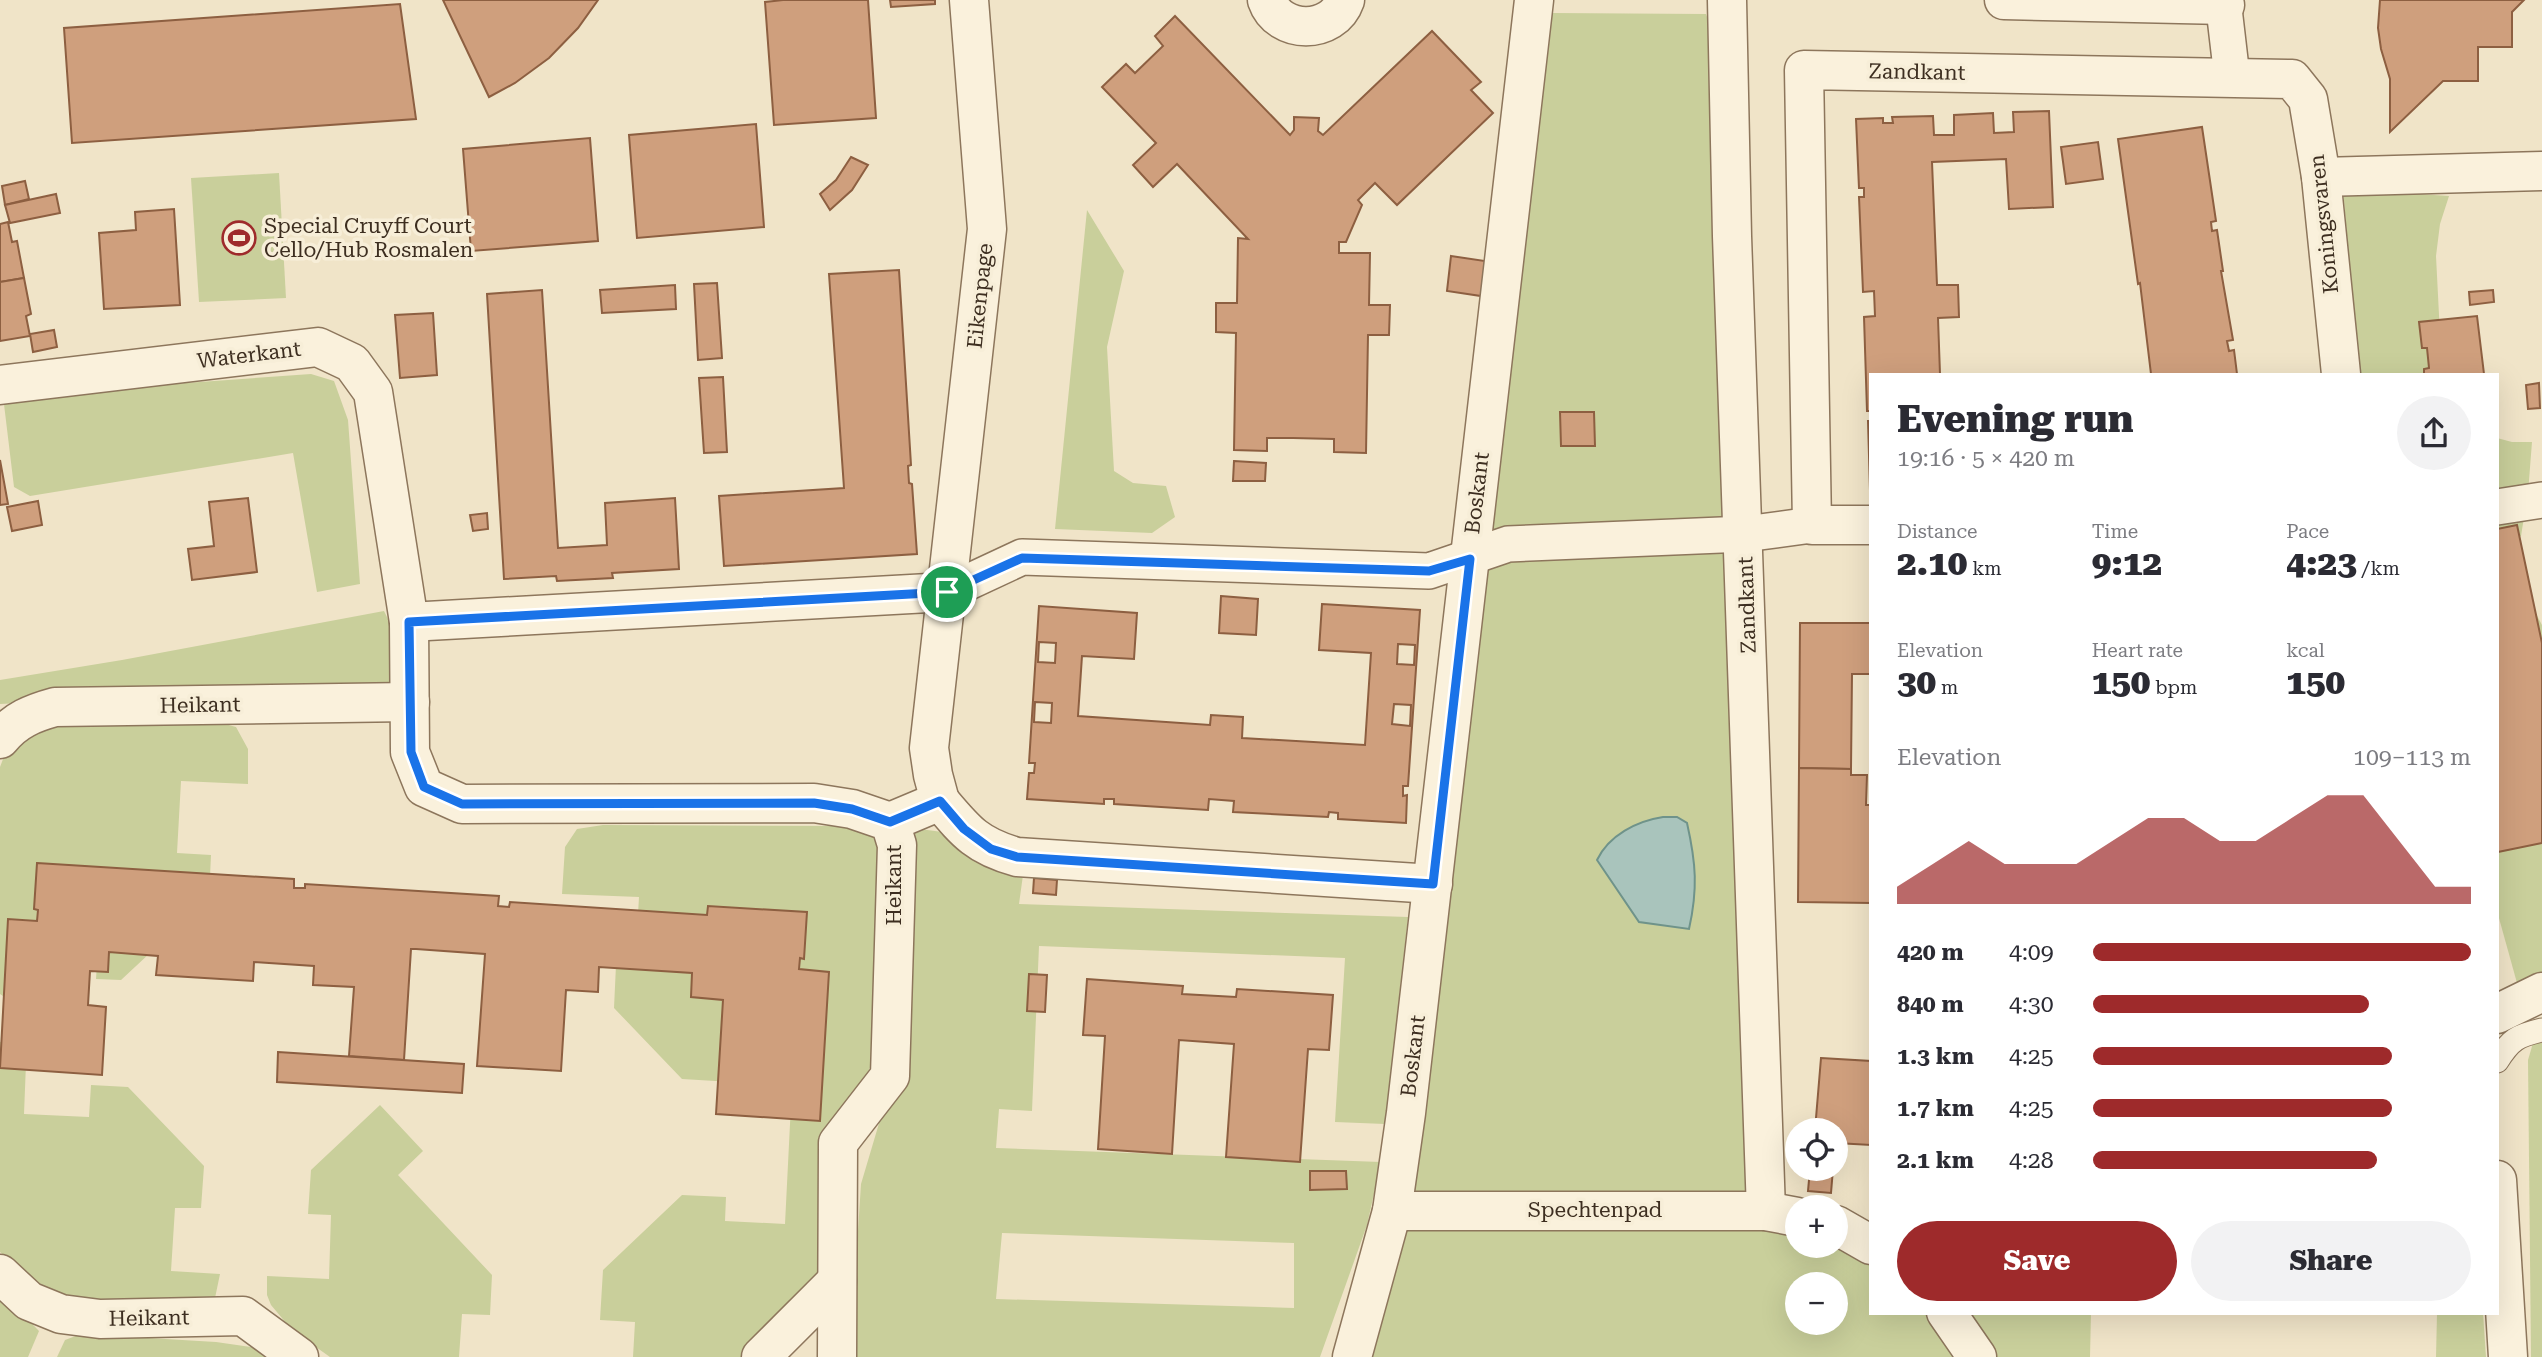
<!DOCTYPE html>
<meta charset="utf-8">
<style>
:root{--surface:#fff;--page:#f2f2f3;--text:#2b2b33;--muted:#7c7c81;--accent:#9e2a2b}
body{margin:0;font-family:"Roboto Serif",serif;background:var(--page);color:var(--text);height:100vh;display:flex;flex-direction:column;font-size:26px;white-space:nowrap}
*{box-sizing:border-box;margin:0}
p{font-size:23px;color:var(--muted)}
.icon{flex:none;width:38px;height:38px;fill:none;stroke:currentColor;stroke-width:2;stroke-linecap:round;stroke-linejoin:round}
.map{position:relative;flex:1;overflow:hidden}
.sheet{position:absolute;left:1869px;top:373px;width:630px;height:942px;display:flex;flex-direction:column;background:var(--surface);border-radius:0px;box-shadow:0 7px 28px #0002}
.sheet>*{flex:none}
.buttons{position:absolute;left:1785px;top:1118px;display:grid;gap:14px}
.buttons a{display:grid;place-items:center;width:63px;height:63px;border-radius:50%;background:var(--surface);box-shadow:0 7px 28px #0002;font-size:35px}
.pin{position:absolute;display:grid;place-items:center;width:60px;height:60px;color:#fff;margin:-30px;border:4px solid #fff;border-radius:50%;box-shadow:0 2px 7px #0007}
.round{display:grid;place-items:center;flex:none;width:74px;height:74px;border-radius:37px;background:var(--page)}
.headline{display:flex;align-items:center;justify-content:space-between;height:119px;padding:0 28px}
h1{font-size:38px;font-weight:800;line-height:52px}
.metrics{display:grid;grid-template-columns:repeat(3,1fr);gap:10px;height:119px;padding:7px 28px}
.metrics div{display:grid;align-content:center}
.metrics b{font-size:35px;font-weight:800}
.metrics small{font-size:19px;font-weight:400}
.metrics p{font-size:19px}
.chart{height:196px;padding:14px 28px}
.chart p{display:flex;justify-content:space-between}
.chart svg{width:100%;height:126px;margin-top:7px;fill:var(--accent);opacity:.7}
.primary-button{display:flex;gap:14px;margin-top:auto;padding:14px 28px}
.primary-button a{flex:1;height:80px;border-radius:42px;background:var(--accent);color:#fff;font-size:28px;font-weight:800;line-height:80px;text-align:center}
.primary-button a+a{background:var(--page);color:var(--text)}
ul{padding:0 28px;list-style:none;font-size:23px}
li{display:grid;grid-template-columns:112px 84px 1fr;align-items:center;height:52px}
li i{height:18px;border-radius:9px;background:var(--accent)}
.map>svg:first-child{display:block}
.green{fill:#c9cf9b;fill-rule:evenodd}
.water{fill:#a9c4bc;stroke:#6f938a;stroke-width:2}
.building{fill:#cf9f7d;stroke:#8d5f41;stroke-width:2;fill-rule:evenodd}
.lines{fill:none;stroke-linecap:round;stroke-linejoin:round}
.service-casing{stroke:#8d765c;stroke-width:25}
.pedestrian-casing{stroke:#8d765c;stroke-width:38}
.minor-casing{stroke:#8d765c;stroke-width:41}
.service{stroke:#faf1dc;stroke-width:23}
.pedestrian{stroke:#faf1dc;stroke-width:35}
.minor{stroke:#faf1dc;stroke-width:38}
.route-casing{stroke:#fff;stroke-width:14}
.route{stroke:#1a73e8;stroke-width:9}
.labels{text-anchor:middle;stroke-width:7;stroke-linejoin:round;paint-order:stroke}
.street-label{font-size:21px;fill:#3d2e20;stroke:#f7eed8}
.poi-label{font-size:21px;fill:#3d2e20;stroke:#f7eed8;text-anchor:start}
</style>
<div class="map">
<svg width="2542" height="1357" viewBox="0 0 2542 1357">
<rect width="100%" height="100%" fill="#f0e4c8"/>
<g class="green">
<path d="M 1552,13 L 1706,14 L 1711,29 L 1753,1200 L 1410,1202 L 1547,31 Z"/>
<path d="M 279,173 L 286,298 L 199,302 L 191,178 Z"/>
<path d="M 2343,189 L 2449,196 L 2440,224 L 2436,256 L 2442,374 L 2359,374 Z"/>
<path d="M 1087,210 L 1124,271 L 1107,347 L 1114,471 L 1133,483 L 1166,486 L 1175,517 L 1152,533 L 1055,529 Z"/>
<path d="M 311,374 L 334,381 L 348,420 L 360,584 L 317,592 L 293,453 L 30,496 L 14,487 L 3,396 Z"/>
<path d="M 2497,438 L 2512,442 L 2532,442 L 2528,493 L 2521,536 L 2497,547 Z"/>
<path d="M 2515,575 L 2542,625 L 2542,1010 L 2517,983 L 2497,911 L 2497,582 Z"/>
<path d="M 384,611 L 394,631 L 391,683 L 378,686 L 0,704 L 0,680 L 122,660 Z"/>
<path d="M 59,724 L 225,724 L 236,727 L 248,749 L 248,784 L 181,781 L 177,853 L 211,855 L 209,898 L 121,980 L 96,979 L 98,948 L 6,998 L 0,994 L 0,767 L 10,741 Z"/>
<path d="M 603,825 L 841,826 L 869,830 L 883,840 L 875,1058 L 861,1086 L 823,1285 L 747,1357 L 633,1357 L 635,1322 L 600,1320 L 603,1270 L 682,1195 L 726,1197 L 725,1221 L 785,1224 L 793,1064 L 732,1082 L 682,1079 L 614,1008 L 616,965 L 635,966 L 639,897 L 562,894 L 565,847 L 577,829 Z"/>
<path d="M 912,828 L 950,833 L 1023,875 L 1019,904 L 1408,917 L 1385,1124 L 1335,1122 L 1345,958 L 1039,946 L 1032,1111 L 999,1109 L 996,1148 L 1381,1162 L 1367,1225 L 1320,1357 L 850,1357 L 861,1184 L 880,1120 L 903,1090 ZM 1002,1233 L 1294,1243 L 1294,1308 L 996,1299 Z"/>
<path d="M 27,1038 L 24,1114 L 89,1117 L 91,1085 L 128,1087 L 204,1166 L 201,1208 L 175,1208 L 171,1271 L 220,1274 L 215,1298 L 84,1303 L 40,1289 L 0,1252 L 0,1042 Z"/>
<path d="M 2533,1043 L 2542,1043 L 2542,1357 L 2531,1357 L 2528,1060 Z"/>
<path d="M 380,1105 L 423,1151 L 398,1175 L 492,1275 L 490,1315 L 462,1314 L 459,1357 L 330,1357 L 292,1330 L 271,1305 L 267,1295 L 267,1276 L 329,1279 L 331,1215 L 308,1214 L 311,1170 Z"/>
<path d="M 1598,1222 L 1797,1231 L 1797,1246 L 1836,1246 L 1871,1258 L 1871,1312 L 1933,1313 L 1964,1357 L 1355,1357 L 1402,1229 ZM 1797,1284 L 1836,1284 L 1836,1323 L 1797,1323 Z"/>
<path d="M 0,1291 L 39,1331 L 28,1357 L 0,1357 Z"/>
<path d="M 1966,1313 L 2091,1313 L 2090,1357 L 1995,1357 Z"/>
<path d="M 2437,1313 L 2483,1313 L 2486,1357 L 2436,1357 Z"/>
<path d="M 81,1334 L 216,1342 L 272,1350 L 282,1357 L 57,1357 L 65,1340 Z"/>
</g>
<path class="water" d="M 1663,817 L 1677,817 L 1687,823 C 1696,863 1698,889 1689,929 L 1639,922 L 1597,860 C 1609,835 1637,821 1663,817 Z"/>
<g class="building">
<path d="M 443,0 L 598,0 L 578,28 L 549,58 L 515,83 L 489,97 Z"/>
<path d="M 783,0 L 868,0 L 876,118 L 774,125 L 765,2 Z"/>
<path d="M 890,0 L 935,0 L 935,4 L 891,7 Z"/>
<path d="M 2380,0 L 2524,0 L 2512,12 L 2512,47 L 2478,47 L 2478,81 L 2443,81 L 2390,132 L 2390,79 L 2381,49 L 2378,28 Z"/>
<path d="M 400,4 L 416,119 L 72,143 L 64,28 Z"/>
<path d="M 1175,16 L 1290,135 L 1294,130 L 1294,117 L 1319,118 L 1318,131 L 1323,135 L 1432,31 L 1481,82 L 1471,90 L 1493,113 L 1397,205 L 1375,183 L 1358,200 L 1362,205 L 1346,242 L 1339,242 L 1339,253 L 1370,253 L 1369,305 L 1390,305 L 1389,335 L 1368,335 L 1366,453 L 1334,452 L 1334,439 L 1293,438 L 1267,438 L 1267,451 L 1234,450 L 1236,333 L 1216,332 L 1216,303 L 1237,303 L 1238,238 L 1248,239 L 1177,164 L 1153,187 L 1133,165 L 1156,143 L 1102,87 L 1126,64 L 1135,73 L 1163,46 L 1155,36 Z"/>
<path d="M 2049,111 L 2053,207 L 2009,209 L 2006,159 L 1932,162 L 1937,285 L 1958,285 L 1959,317 L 1938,318 L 1940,374 L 1871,374 L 1871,411 L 1867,411 L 1864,317 L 1875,316 L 1874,291 L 1863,292 L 1859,197 L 1864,197 L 1864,188 L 1859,188 L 1856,119 L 1883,118 L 1883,123 L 1893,123 L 1892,117 L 1933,116 L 1934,135 L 1954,135 L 1954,115 L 1993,113 L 1994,133 L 2014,132 L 2013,112 Z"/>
<path d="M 756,124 L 764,227 L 637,238 L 629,135 Z"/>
<path d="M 2202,127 L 2216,221 L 2211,222 L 2212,231 L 2217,230 L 2223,271 L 2221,271 L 2233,340 L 2227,341 L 2229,351 L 2234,350 L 2237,374 L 2151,374 L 2140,283 L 2138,284 L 2118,139 Z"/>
<path d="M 590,138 L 598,241 L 471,251 L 463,149 Z"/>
<path d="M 2098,142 L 2103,179 L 2066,184 L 2061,147 Z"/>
<path d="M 851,157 L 868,165 L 852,190 L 830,210 L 820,194 L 836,180 Z"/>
<path d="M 25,181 L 29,199 L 5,205 L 2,186 Z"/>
<path d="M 56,194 L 60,213 L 10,223 L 5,205 Z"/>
<path d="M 174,209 L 180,305 L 104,309 L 99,233 L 136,230 L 135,212 Z"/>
<path d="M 8,222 L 12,242 L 17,241 L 24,278 L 0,282 L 0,224 Z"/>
<path d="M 1451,256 L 1485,261 L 1481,296 L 1447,291 Z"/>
<path d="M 899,270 L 911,465 L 908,466 L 909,483 L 912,484 L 917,554 L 724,566 L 719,496 L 844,488 L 829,274 Z"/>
<path d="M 24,278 L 31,314 L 26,316 L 30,336 L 0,341 L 0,282 Z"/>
<path d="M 717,283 L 722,358 L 698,360 L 694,284 Z"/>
<path d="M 675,285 L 676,309 L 602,313 L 600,290 Z"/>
<path d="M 542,290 L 558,548 L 607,545 L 605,503 L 675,498 L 679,569 L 612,573 L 613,578 L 557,581 L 556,576 L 504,579 L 487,294 Z"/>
<path d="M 2493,290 L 2494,302 L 2470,305 L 2469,292 Z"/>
<path d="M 433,313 L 437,375 L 400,378 L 395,315 Z"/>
<path d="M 2477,316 L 2484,374 L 2424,374 L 2424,369 L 2429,368 L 2427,348 L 2422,348 L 2419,322 Z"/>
<path d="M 54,330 L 57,347 L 33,352 L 30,334 Z"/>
<path d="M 723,377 L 727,452 L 704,453 L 699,378 Z"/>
<path d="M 2539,383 L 2540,408 L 2528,409 L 2526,385 Z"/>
<path d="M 1560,412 L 1594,412 L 1595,446 L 1561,446 Z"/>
<path d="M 1868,421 L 1871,421 L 1871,490 L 1870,490 Z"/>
<path d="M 0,460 L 8,504 L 0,505 Z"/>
<path d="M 1234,461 L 1266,463 L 1265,481 L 1233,481 Z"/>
<path d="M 248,498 L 257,572 L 192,580 L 188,549 L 214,546 L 209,502 Z"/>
<path d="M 38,501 L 42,525 L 12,531 L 7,507 Z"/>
<path d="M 487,513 L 488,529 L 473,531 L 470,515 Z"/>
<path d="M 2517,525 L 2542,643 L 2542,843 L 2498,852 L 2497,529 Z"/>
<path d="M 1221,596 L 1258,599 L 1256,635 L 1219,633 Z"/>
<path d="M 1322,604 L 1420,610 L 1408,786 L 1403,786 L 1403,796 L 1407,795 L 1406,823 L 1338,819 L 1338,813 L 1329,812 L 1328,817 L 1233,812 L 1234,801 L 1209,799 L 1208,810 L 1114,804 L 1114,799 L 1104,799 L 1104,804 L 1027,799 L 1029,773 L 1034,773 L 1035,763 L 1029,763 L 1039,606 L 1137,613 L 1134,659 L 1082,656 L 1078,716 L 1210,725 L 1211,715 L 1243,717 L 1242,738 L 1365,745 L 1371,653 L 1319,650 ZM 1039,642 L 1056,643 L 1055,663 L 1038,662 ZM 1398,644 L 1415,645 L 1414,665 L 1397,664 ZM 1035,702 L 1052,703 L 1051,723 L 1034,722 ZM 1394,704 L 1411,705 L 1410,726 L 1392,724 Z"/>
<path d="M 1800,623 L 1871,623 L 1871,674 L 1852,674 L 1851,769 L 1799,768 Z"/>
<path d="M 1799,768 L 1851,769 L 1851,775 L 1867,775 L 1866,805 L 1871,805 L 1871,903 L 1798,902 Z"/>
<path d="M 37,863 L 294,879 L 294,888 L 305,888 L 305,884 L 499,896 L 498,906 L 509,907 L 510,902 L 707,915 L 708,906 L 807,912 L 804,959 L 800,958 L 799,969 L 829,972 L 820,1121 L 716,1114 L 723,1000 L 691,997 L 692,973 L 599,967 L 598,992 L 566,990 L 561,1071 L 477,1066 L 485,954 L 416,949 L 411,949 L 404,1060 L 349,1056 L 354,987 L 313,985 L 314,966 L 254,962 L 253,981 L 156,975 L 158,956 L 109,952 L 108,972 L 90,971 L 88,1005 L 106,1007 L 102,1075 L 0,1068 L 8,919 L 37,921 L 38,910 L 34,909 Z"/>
<path d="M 1034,878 L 1057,880 L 1056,895 L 1033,893 Z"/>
<path d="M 1029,974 L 1047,975 L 1045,1012 L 1027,1011 Z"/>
<path d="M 1087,979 L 1183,986 L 1182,994 L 1236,997 L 1237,989 L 1333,995 L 1329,1050 L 1308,1049 L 1300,1162 L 1226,1157 L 1234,1044 L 1179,1040 L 1172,1154 L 1098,1149 L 1105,1036 L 1083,1035 Z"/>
<path d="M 278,1052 L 464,1064 L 462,1093 L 277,1082 Z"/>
<path d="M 1821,1058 L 1871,1061 L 1871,1145 L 1836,1143 L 1836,1130 L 1815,1130 Z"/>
<path d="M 1810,1169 L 1833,1169 L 1831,1193 L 1808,1191 Z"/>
<path d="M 1310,1171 L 1346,1171 L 1347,1189 L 1310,1190 Z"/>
</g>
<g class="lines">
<defs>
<path id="service" d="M 2497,1061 C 2511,1039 2517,1036 2542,1030"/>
<g id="pedestrian">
<path d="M 2223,0 L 2232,77"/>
<path d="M 2497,507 L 2542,500"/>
<path d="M 947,592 L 1022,557 L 1429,571 L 1508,544 L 1745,534 L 1812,525"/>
</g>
<g id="minor">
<path d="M 1267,0 C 1279,35 1333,35 1345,0"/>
<path d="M 1727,0 L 1732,236 L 1766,1211"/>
<path d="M 2004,0 L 2225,5"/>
<path d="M 2321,177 L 2542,171"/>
<path d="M 0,385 L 318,347 L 352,363 L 373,392 L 409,622 L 410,752 L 424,787 L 462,804 L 814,803 L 852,809 L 890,822 L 897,845 L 890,1076 L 838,1143 L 837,1357"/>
<path d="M 1871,525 L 1812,525 L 1804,70 L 2292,79 L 2308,99 L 2321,177 L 2341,374"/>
<path d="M 409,622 L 947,592"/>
<path d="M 0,739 C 15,720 33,713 55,707 L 410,702"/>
<path d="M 940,801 C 966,832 977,846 1017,857 L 1433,884"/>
<path d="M 890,822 L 940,801 L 933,775 L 929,748 L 987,229 L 969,0"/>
<path d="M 2497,1014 L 2542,992"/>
<path d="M 2497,1180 L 2508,1357"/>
<path d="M 1392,1211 L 1766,1211 L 1797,1217"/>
<path d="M 1836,1225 L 1871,1245"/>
<path d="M 0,1274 L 29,1301 L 61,1314 L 100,1319 L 243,1316 L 299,1357"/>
<path d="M 1946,1312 L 1977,1357"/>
<path d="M 761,1357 L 837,1281"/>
<path d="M 1352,1357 L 1392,1211 L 1406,1113 L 1534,0"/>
</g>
</defs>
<use href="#service" class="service-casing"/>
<use href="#pedestrian" class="pedestrian-casing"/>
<use href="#minor" class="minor-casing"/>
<use href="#service" class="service"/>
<use href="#pedestrian" class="pedestrian"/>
<use href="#minor" class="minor"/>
</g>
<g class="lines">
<defs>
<path id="route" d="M 1022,558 L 1429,571 L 1470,559 L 1433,884 L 1017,857 L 991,849 L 964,829 L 940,801 L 890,822 L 852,809 L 814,803 L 462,804 L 424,787 L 411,752 L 409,622 L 947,592 Z"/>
</defs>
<use href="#route" class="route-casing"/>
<use href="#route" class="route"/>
</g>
<defs>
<symbol id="stadium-ring" viewBox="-11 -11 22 22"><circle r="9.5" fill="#f7eed8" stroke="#9e2a2b" stroke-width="1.5"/><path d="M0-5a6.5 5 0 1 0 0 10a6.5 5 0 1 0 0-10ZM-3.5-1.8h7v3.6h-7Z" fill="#9e2a2b"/></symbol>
</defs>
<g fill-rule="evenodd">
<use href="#stadium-ring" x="220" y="219" width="38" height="38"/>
</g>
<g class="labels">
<g class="street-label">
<text transform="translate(1917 72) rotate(1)" y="7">Zandkant</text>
<text transform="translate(2324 224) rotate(-96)" y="7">Koningsvaren</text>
<text transform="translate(980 296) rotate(-84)" y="7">Eikenpage</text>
<text transform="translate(249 355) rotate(-7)" y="7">Waterkant</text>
<text transform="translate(1477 493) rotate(-83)" y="7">Boskant</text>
<text transform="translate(1747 605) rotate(-92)" y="7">Zandkant</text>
<text transform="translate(200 705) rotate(-1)" y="7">Heikant</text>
<text transform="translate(894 885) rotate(-90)" y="7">Heikant</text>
<text transform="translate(1413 1056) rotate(-83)" y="7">Boskant</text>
<text x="1595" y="1217">Spechtenpad</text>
<text transform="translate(149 1318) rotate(-1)" y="7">Heikant</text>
</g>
<g class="poi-label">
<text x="264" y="233">Special Cruyff Court<tspan x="264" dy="24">Cello/Hub Rosmalen</tspan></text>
</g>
</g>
</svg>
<div class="buttons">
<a><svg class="icon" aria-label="locate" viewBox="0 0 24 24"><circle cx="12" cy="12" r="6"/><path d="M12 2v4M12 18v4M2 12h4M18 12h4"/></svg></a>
<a>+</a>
<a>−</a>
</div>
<div class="pin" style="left:947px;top:592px;background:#1e9e55"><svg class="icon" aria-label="arrive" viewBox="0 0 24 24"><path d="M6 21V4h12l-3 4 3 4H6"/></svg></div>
<section class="sheet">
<div class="headline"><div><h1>Evening run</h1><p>19:16 · 5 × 420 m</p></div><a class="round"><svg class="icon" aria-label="share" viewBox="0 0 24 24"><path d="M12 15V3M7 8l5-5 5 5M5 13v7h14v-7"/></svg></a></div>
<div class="metrics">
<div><p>Distance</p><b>2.10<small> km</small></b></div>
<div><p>Time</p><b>9:12</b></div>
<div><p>Pace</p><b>4:23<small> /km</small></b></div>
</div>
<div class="metrics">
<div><p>Elevation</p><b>30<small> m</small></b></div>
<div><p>Heart rate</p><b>150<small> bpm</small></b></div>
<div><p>kcal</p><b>150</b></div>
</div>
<div class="chart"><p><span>Elevation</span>109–113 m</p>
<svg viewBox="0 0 160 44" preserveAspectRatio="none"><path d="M0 44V38L10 30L20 22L30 30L40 30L50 30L60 22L70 14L80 14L90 22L100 22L110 14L120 6L130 6L140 22L150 38L160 38V44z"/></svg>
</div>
<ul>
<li><b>420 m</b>4:09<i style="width:100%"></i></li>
<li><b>840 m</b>4:30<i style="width:73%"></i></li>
<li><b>1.3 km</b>4:25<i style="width:79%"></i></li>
<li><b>1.7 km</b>4:25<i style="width:79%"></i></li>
<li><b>2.1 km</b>4:28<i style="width:75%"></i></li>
</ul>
<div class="primary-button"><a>Save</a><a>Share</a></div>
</section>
</div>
